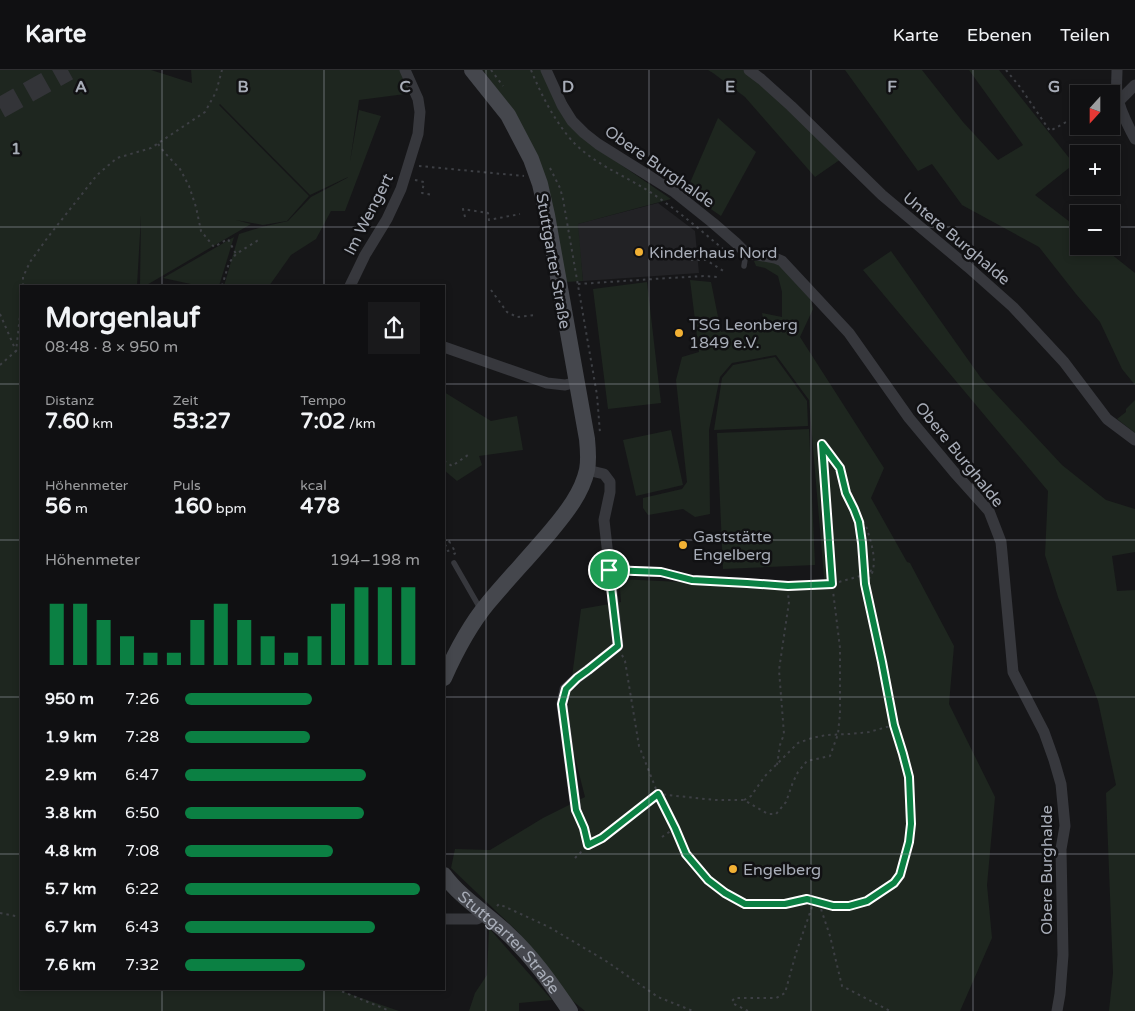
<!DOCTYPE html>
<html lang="de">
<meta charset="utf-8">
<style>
:root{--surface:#101012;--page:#19191b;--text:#f1f3f6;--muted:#9c9d9f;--line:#303032;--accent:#0b8043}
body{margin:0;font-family:"Varela Round",sans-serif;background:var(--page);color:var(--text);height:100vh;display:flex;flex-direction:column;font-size:19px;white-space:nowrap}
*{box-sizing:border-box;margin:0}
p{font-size:16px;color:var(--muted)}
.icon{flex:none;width:28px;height:28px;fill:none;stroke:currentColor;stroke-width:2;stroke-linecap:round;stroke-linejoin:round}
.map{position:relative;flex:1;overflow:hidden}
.details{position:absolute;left:20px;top:215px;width:425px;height:705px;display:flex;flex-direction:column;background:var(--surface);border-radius:0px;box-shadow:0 2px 8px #0003,0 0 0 1px var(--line)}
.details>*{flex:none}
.needle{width:32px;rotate:201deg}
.buttons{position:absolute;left:1070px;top:15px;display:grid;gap:10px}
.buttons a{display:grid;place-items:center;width:50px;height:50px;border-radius:0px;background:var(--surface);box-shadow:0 2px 8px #0003,0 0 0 1px var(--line);font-size:25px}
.pin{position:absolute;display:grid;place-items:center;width:42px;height:42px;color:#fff;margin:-21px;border:2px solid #fff;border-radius:50%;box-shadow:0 1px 5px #0007}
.round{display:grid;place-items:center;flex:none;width:52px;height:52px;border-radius:0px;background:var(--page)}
.summary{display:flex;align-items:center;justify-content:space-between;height:85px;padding:0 25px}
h1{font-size:28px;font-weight:700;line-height:38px}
.stats{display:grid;grid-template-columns:repeat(3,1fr);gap:8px;height:85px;padding:5px 25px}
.stats div{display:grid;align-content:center}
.stats b{font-size:21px;font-weight:700}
.stats small{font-size:14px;font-weight:400}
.stats p{font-size:14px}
.chart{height:140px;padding:10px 25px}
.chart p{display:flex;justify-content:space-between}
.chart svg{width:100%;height:90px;margin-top:5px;stroke:var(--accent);stroke-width:6}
ul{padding:0 25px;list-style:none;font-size:16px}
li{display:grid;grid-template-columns:80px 60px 1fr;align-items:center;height:38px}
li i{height:12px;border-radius:6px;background:var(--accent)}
header{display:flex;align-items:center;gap:30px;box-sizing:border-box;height:70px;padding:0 25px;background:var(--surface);border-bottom:1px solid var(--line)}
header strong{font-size:24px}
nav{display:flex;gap:28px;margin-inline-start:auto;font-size:18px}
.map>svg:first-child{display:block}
.built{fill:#222225}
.green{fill:#1e261f}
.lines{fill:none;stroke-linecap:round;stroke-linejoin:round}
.motorway-tunnel{stroke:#333438;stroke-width:21;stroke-dasharray:21 11;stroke-linecap:butt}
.path{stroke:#3d3f44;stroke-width:2;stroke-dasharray:2.5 4;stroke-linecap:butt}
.service{stroke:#37383d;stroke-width:5.5}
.minor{stroke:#37383d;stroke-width:11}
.secondary{stroke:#45474d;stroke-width:16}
.route-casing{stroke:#fff;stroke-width:10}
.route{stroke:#0b8043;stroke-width:6}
.grid{fill:none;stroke:#a8adb8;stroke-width:1;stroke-opacity:0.55}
.poi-dot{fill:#f2b134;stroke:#111113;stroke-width:2}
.labels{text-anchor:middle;stroke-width:5;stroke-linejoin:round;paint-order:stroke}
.street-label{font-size:16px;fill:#a8adb8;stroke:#111113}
.poi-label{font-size:16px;fill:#a8adb8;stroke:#111113;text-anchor:start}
.grid-label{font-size:16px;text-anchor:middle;font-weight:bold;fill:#a8adb8;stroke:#111113;stroke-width:5;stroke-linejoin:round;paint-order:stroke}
</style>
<header>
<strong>Karte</strong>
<nav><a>Karte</a><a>Ebenen</a><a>Teilen</a></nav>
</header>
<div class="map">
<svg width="1135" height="941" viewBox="0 0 1135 941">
<rect width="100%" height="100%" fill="#161618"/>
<path class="built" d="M 658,133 L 695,161 L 699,203 L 583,211 L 577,154 Z"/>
<g class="green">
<path d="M 0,0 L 151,0 L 192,13 L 191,0 L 404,0 L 413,23 L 359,30 L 350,92 L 359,40 L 381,46 L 345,141 L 331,141 L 316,169 L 291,185 L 269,216 L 224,216 L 239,164 L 262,157 L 288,151 L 311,127 L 347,108 L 348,107 L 310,125 L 220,34 L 219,35 L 309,126 L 287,151 L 263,155 L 236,150 L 251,154 L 145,216 L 140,216 L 141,146 L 137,216 L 21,216 L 21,919 L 337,919 L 341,921 L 399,941 L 0,941 Z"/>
<path d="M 483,0 L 543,0 L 592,75 L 671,129 L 578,154 L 583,211 L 566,212 L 510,38 Z"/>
<path d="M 708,0 L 743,0 L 780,32 L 841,89 L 815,107 L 745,27 L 713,3 Z"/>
<path d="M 845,0 L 922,0 L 963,52 L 998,90 L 1023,75 L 969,0 L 999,0 L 1074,94 L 1035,125 L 1079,159 L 1079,176 L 1101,176 L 1135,203 L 1135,315 L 1122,299 L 1100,252 L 1076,224 L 1039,177 L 962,135 L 932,94 L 918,101 Z"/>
<path d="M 718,48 L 756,82 L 721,146 L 686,122 Z"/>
<path d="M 234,167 L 219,216 L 200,216 L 163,208 Z"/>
<path d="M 891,181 L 981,308 L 1062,395 L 1106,430 L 1135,439 L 1135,482 L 1112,486 L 1117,521 L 1135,520 L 1135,941 L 1109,941 L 1113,903 L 1106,723 L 1116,715 L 1098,631 L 1058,527 L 1045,485 L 1048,421 L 863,200 Z"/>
<path d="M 769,189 L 786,200 L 811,230 L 813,239 L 800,267 L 884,398 L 871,428 L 907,492 L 910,493 L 954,576 L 949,634 L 995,727 L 987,815 L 992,868 L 960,941 L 585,941 L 563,923 L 519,863 L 451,798 L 455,779 L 490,780 L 543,748 L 585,727 L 566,652 L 581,539 L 621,532 L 619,509 L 825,519 L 809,330 L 776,285 L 732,293 L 720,307 L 709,360 L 710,444 L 695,447 L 683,439 L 648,445 L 643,438 L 643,428 L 682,419 L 687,412 L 676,310 L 682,287 L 699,282 L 690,210 L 711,212 L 721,262 L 764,253 L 762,243 L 782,247 L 782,222 L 778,206 L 765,198 L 756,196 L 754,191 Z"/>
<path d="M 647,212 L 661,333 L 608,339 L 593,219 Z"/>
<path d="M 775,287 L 807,331 L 808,356 L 714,360 L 722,308 L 733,295 Z"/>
<path d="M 444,322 L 491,351 L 517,346 L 523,380 L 479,386 L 482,395 L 457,411 L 444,400 Z"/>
<path d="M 1135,330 L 1135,363 L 1117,349 L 1126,342 L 1126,339 Z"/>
<path d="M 809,359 L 815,495 L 723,499 L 717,363 Z"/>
<path d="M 671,360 L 683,415 L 636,426 L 623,370 Z"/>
<path d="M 489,858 L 552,930 L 519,933 L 519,941 L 469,941 L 475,923 L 487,905 Z"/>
</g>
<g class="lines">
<path class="motorway-tunnel" d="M 0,38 L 68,0"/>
<g class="path">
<path d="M 491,0 L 503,16"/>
<path d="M 531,0 C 541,24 552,46 568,66 C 589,92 620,103 647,120 C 678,140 706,165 734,188"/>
<path d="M 1006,0 L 1020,17 L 1050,61 L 1079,45"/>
<path d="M 158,74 L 165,83 L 180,99 L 189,116 L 196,137 L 201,161 L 214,177 L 228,169 L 236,184"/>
<path d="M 419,96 L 524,106"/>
<path d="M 550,98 L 560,118 L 563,129 L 597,325 L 600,363"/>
<path d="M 415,110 L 424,112 L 422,123 L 433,125"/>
<path d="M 465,147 L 463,139 L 488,143 L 489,150 L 520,144"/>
<path d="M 691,190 L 706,190 L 725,202"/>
<path d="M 578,214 L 669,208 L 704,206 L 718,207"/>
<path d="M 23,216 L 23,207 L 30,192 L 48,167 L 97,105 L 117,88 L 151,78 L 205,42 L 216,22 L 222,0"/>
<path d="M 222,216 L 229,193 L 236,184 L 260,169"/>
<path d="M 491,220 L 507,242 L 517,247 L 536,245"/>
<path d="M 0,244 L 16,281 L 21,283"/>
<path d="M 0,295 L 16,281 L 21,237"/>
<path d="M 444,391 L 452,396 L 468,385"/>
<path d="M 824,391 L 831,506"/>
<path d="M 860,445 L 866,456"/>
<path d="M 862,460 L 866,456 C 870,469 876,485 873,500 C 872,505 868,510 865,514"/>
<path d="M 444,471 L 448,469 L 450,473 L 445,476 L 448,481 L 453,478 L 456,483 L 452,485"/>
<path d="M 839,512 L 864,505 L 872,500"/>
<path d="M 622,585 L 625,591 L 639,676 L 658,724 L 675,758 L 686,784 L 708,810 L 725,823 L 745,834 L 785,833 L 807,829 L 833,836 L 849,836 L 867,831 L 894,813 L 900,805 L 909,772 L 911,754 L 910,733 L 909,707 L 903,684 L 894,655 L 882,592 L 865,514 L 861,460 L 857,447"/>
<path d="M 777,695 L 780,675 L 784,664 L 779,600 L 789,532 L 788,524"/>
<path d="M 744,730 L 751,726 L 765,706 L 798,673 L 812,668 L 826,665 L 850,664 L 869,662 L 894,655"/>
<path d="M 580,749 L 584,758 L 588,775"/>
<path d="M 662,767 L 675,758"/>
<path d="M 575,788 L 588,775 L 602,767 L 658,724 L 715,730 L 744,730 L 768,744 L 776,744 L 786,732 L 793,712 L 798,702 L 807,691 L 830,686 L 838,664 L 840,643 L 840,578 L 833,521"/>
<path d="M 819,833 L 830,866 L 842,916 L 890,941"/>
<path d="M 497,836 L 499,834 L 549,857 L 606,891 L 658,927 L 693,941"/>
<path d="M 0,843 L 21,847"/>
<path d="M 336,919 L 390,941"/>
<path d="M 748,941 L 734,934 L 732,931 L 735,928 L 776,928 L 785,923 L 796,883 L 814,831"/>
</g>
<g class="service">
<path d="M 744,196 L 746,183"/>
<path d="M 822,374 L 840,398 L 846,423 L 854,439"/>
<path d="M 454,493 L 481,540"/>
<path d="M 609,500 L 661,502 L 692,510 L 747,513 L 788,516 L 832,514"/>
</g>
<g class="minor">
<path d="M 546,0 L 562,35 L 572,51 L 584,63 L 598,74 L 673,121 L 713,153 L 736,173 L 746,183 L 775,188 L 782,191 L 849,263 L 909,348 L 954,402 L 989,441 L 1001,472 L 1013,602 L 1044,662 L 1054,690 L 1061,714 L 1065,756 L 1061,779 L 1063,885 L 1060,924 L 1057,941"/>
<path d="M 749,0 L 761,9 L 791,36 L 882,125 L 968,197 L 1013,237 L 1064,292 L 1107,349 L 1135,370"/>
<path d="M 1117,0 C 1117,8 1116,16 1117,24 C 1119,38 1128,56 1135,69"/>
<path d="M 1119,31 L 1135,15"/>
<path d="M 350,216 L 365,185 L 387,149 L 401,119 L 418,64 L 420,42 L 418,29 L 405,0"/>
<path d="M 444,277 L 547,313 L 565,315 L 577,312"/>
<path d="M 576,740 L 562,634 L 565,619 L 577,608 L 588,600 L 618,576 L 604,450 L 610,422 L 610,412 L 604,404 L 587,400"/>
<path d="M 444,849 L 477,849 L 486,844"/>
</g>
<g class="secondary">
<path d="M 444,608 C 456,581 469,556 488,533 C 508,509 530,486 551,461 C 566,443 582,423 587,400 C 589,390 588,379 587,369 L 547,145 L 540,114 L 531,89 L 508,45 L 472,0"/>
<path id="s1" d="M 444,805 C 461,828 486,843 507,863 C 533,887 550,912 570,941"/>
</g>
</g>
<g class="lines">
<defs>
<path id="route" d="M 822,374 L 840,398 L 846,423 L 854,439 L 859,452 L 862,473 L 865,514 L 882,592 L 894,655 L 903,684 L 909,707 L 911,754 L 909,772 L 900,805 L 894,813 L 867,831 L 849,836 L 833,836 L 807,829 L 785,834 L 745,834 L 725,823 L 708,810 L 686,784 L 675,758 L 658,724 L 602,768 L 588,775 L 584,758 L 576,740 L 562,634 L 566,619 L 577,608 L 588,600 L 618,576 L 609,500 L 661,502 L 692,510 L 747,513 L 788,516 L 832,514 Z"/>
</defs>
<use href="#route" class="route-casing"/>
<use href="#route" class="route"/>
</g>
<path class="grid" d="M 162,0 L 162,216M 324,0 L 324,216M 486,0 L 486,941M 649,0 L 649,941M 811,0 L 811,941M 973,0 L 973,941M 0,157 L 1079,157M 1111,157 L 1135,157M 0,314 L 21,314M 444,314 L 1135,314M 0,470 L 21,470M 444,470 L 1135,470M 0,627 L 21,627M 444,627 L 1135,627M 0,784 L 21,784M 444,784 L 1135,784M 162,919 L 162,941M 324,919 L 324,941"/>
<g class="poi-dot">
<circle cx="639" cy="182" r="5"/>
<circle cx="679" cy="263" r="5"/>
<circle cx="683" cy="475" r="5"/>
<circle cx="733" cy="799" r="5"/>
</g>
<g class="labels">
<g class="street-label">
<text transform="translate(660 96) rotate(35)" y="6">Obere Burghalde</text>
<text transform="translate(368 144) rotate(-63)" y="6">Im Wengert</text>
<text transform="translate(957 168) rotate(40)" y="6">Untere Burghalde</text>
<text transform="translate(554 191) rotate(80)" y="6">Stuttgarter Straße</text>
<text transform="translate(960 384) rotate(51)" y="6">Obere Burghalde</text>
<text transform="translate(1046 800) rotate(-90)" y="6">Obere Burghalde</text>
<text dy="6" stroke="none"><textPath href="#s1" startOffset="94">Stuttgarter Straße</textPath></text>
</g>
<g class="poi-label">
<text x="649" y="188">Kinderhaus Nord</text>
<text x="689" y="260">TSG Leonberg<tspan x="689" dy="18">1849 e.V.</tspan></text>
<text x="693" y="472">Gaststätte<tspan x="693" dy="18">Engelberg</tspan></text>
<text x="743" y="805">Engelberg</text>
</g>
</g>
<g class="grid-label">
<text x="81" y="22">A</text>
<text x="243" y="22">B</text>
<text x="405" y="22">C</text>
<text x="568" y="22">D</text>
<text x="730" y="22">E</text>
<text x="892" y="22">F</text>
<text x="1054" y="22">G</text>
<text x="16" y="84">1</text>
</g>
</svg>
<div class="buttons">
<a><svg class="needle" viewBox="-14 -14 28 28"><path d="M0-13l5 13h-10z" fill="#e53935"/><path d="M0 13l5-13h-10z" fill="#9c9d9f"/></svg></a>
<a>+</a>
<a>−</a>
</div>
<div class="pin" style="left:609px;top:500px;background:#1e9e55"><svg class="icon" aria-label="arrive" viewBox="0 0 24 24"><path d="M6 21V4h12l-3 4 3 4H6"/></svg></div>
<section class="details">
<div class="summary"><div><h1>Morgenlauf</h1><p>08:48 · 8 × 950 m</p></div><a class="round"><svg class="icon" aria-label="share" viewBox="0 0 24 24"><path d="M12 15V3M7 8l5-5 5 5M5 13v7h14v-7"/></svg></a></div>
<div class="stats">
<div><p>Distanz</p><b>7.60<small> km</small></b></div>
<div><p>Zeit</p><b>53:27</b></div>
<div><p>Tempo</p><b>7:02<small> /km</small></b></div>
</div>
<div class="stats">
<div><p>Höhenmeter</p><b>56<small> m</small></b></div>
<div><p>Puls</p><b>160<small> bpm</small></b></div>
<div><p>kcal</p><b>478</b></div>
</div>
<div class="chart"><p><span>Höhenmeter</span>194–198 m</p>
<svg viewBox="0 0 160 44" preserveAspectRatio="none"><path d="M5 44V14M15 44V14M25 44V22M35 44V30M45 44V38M55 44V38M65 44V22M75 44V14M85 44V22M95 44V30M105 44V38M115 44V30M125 44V14M135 44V6M145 44V6M155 44V6"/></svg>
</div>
<ul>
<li><b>950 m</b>7:26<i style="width:54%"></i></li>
<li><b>1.9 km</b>7:28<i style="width:53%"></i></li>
<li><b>2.9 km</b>6:47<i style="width:77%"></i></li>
<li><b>3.8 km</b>6:50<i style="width:76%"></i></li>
<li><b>4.8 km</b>7:08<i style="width:63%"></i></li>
<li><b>5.7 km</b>6:22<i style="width:100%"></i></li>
<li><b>6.7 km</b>6:43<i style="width:81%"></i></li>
<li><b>7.6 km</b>7:32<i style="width:51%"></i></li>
</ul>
</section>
</div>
